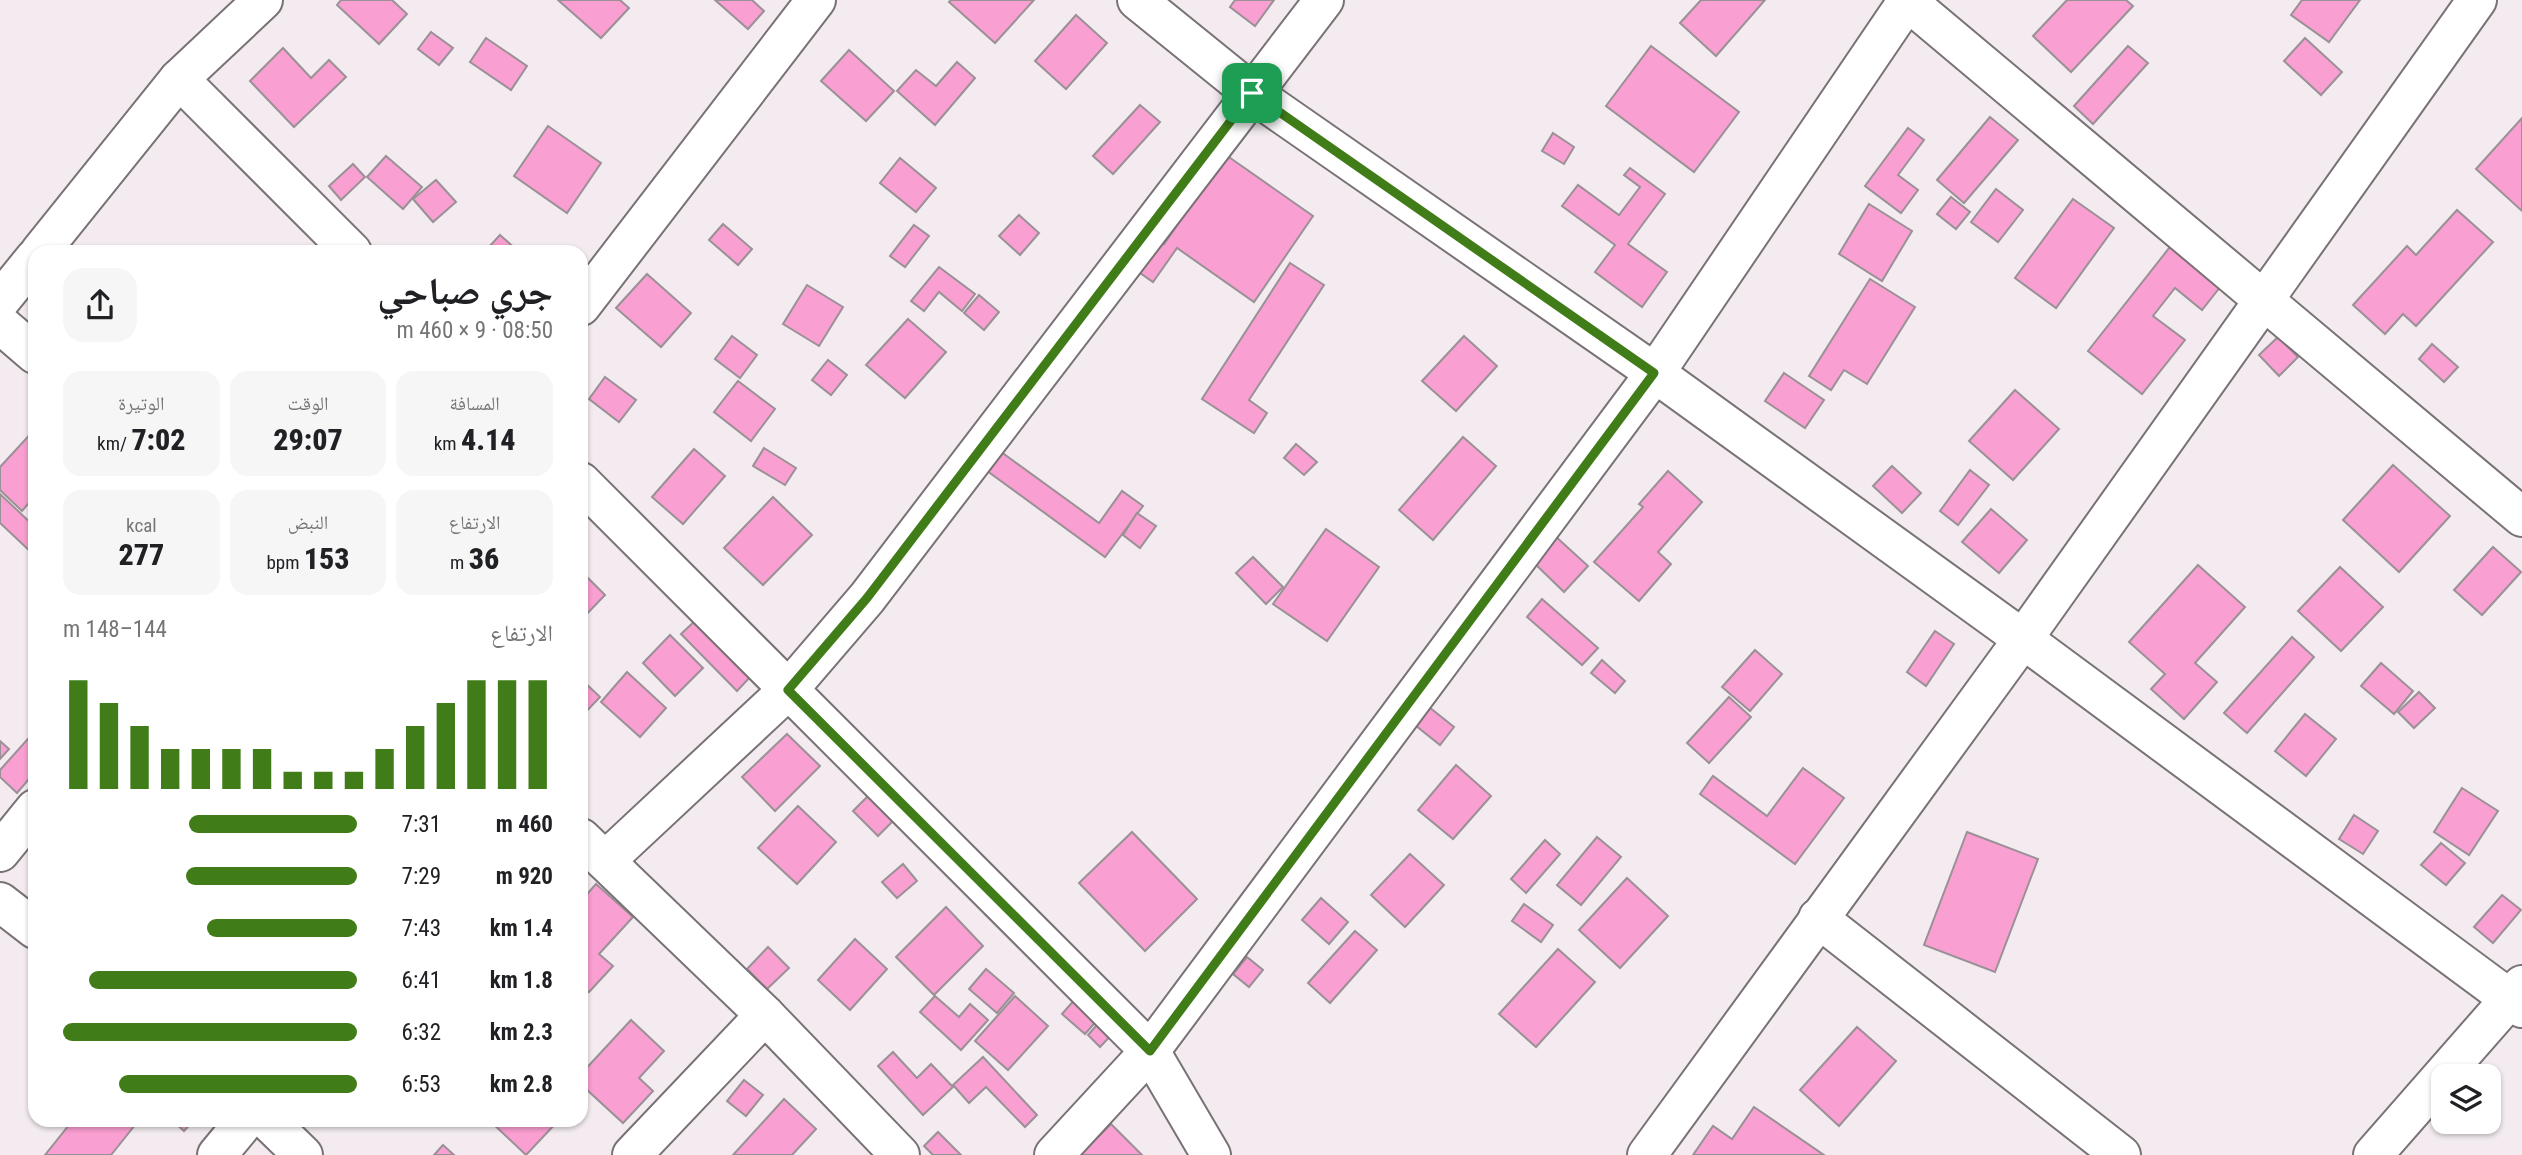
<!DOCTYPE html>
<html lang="ar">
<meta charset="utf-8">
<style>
:root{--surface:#fff;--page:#f6f6f6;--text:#202124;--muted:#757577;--accent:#407d19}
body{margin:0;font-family:"Roboto Condensed","Noto Naskh Arabic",sans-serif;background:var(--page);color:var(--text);direction:rtl;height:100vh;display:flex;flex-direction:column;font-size:26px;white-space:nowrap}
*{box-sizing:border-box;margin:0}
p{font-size:23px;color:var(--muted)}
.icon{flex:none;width:38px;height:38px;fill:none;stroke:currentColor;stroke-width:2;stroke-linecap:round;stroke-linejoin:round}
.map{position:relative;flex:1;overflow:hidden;direction:ltr}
.details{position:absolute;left:28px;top:245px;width:560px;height:882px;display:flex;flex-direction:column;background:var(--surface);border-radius:21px;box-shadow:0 2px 5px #0004;direction:rtl}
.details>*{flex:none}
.controls{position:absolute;left:2431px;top:1064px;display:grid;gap:14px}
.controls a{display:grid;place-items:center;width:70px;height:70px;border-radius:14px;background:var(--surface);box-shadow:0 2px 5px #0004;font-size:35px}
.pin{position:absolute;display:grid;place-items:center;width:60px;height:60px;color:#fff;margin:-30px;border-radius:14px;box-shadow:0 4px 10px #0006}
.round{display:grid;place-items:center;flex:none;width:74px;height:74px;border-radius:21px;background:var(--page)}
.summary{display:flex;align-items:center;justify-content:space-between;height:119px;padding:0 35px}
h1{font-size:38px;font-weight:800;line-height:52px}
.stats{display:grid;grid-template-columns:repeat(3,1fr);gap:10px;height:119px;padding:7px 35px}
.stats div{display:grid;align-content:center;border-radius:18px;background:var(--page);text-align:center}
.stats b{font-size:30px;font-weight:800}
.stats small{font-size:19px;font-weight:400}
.stats p{font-size:19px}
.chart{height:196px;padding:14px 35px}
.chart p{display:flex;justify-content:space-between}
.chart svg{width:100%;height:126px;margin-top:7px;stroke:var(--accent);stroke-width:6}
ul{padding:0 35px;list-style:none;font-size:23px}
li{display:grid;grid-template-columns:112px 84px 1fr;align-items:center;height:52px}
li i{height:18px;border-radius:9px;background:var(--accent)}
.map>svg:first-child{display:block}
.building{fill:#fa9fd1;stroke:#999195;stroke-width:2}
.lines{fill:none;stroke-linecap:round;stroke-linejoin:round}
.minor-casing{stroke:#797275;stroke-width:42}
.minor{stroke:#fff;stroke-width:38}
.route-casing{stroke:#fff;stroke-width:14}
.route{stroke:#407d19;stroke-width:9}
</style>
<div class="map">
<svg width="2522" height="1155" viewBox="0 0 2522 1155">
<rect width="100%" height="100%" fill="#f3ebef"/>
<g class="building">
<path d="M 341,0 L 392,0 L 407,14 L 379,44 L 337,5 Z"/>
<path d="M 558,0 L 620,0 L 629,8 L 601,38 Z"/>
<path d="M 715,0 L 752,0 L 764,11 L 748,29 Z"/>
<path d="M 951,0 L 1034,0 L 995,43 L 949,2 Z"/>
<path d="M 1235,0 L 1274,0 L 1255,26 L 1230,7 Z"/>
<path d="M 1701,0 L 1765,0 L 1716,56 L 1680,23 Z"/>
<path d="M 2067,0 L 2126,0 L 2133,6 L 2071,72 L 2033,36 Z"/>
<path d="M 2302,0 L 2360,0 L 2329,42 L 2291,15 Z"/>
<path d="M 1076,15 L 1107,43 L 1066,89 L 1035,61 Z"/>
<path d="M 431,32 L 453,48 L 439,65 L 418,49 Z"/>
<path d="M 486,38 L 527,66 L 511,90 L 470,62 Z"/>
<path d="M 2305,38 L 2342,72 L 2321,95 L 2284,61 Z"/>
<path d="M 1651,46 L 1739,112 L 1694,172 L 1606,106 Z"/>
<path d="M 2128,46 L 2148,63 L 2093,124 L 2074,106 Z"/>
<path d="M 283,48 L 311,78 L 329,60 L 346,77 L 294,127 L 250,81 Z"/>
<path d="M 849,50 L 894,91 L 866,121 L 821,81 Z"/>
<path d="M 957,62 L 975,78 L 935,125 L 897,91 L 916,70 L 936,86 Z"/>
<path d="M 1140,105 L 1160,122 L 1113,174 L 1093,156 Z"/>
<path d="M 1990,117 L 2018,140 L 1964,203 L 1937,180 Z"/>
<path d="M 2522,118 L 2522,211 L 2476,169 Z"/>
<path d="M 548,126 L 601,163 L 567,213 L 514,176 Z"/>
<path d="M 1908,128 L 1924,140 L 1898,175 L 1918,190 L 1901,213 L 1865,186 Z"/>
<path d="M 1553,133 L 1574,147 L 1564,164 L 1542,151 Z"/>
<path d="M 1226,155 L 1313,216 L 1254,302 L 1177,248 L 1153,282 L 1133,268 L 1155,238 L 1164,244 Z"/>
<path d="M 386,156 L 422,187 L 403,209 L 367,177 Z"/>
<path d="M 900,158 L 936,188 L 916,212 L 880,183 Z"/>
<path d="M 353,164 L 365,177 L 341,200 L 329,186 Z"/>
<path d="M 1630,168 L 1665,194 L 1628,244 L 1667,272 L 1642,307 L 1595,272 L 1615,245 L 1562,206 L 1578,185 L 1619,215 L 1640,187 L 1624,175 Z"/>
<path d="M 436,180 L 456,202 L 433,222 L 413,199 Z"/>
<path d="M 1996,189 L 2023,210 L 1998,242 L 1971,222 Z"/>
<path d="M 1951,197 L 1970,212 L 1956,229 L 1937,214 Z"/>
<path d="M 2073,199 L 2114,228 L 2056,308 L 2015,278 Z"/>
<path d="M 1869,204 L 1912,231 L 1882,281 L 1839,254 Z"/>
<path d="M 2457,210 L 2493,242 L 2416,326 L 2403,314 L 2385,334 L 2353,305 L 2407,246 L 2416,255 Z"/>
<path d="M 1019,215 L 1039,233 L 1020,255 L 999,236 Z"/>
<path d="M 723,224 L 752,249 L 738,265 L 709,240 Z"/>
<path d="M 914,225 L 929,236 L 905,267 L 890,256 Z"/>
<path d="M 500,235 L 519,252 L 491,252 L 487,249 Z"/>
<path d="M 2177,238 L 2228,277 L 2202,310 L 2175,288 L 2153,316 L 2185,340 L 2142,394 L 2088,351 Z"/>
<path d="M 1290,263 L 1324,285 L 1249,400 L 1267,413 L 1254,433 L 1202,399 Z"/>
<path d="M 939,267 L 975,294 L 962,311 L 939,292 L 924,311 L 911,301 Z"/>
<path d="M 647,274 L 691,313 L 661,347 L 616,308 Z"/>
<path d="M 1870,279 L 1915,307 L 1867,384 L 1844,370 L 1831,390 L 1809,376 Z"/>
<path d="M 807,285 L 843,307 L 819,346 L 783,324 Z"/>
<path d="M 979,295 L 999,312 L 984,330 L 964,313 Z"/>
<path d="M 908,319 L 946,352 L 905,398 L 866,365 Z"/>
<path d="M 732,336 L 757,355 L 740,378 L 715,359 Z"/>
<path d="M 1464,336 L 1497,366 L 1456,411 L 1422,381 Z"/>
<path d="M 2278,337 L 2298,357 L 2279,376 L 2259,355 Z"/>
<path d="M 2432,344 L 2458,367 L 2444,382 L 2419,359 Z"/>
<path d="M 828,360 L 847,375 L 831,395 L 812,380 Z"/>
<path d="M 1784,373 L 1824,400 L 1805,428 L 1765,401 Z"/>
<path d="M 605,377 L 636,400 L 619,422 L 589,399 Z"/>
<path d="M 738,381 L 775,409 L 751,441 L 714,412 Z"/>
<path d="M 2015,390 L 2059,429 L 2013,480 L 1969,441 Z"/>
<path d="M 35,429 L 35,496 L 22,511 L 0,490 L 0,467 Z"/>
<path d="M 1463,437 L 1496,466 L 1433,540 L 1399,510 Z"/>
<path d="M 1296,444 L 1317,462 L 1304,475 L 1284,458 Z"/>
<path d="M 993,446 L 1099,523 L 1122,491 L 1143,506 L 1105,557 L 979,465 Z"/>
<path d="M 764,448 L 796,468 L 785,485 L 753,466 Z"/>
<path d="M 694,449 L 725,476 L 683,524 L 652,497 Z"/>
<path d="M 2393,465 L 2450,516 L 2399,572 L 2343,520 Z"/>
<path d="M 1892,466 L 1921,493 L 1902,513 L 1873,486 Z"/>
<path d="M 1970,470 L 1989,485 L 1958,525 L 1940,511 Z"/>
<path d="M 1668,471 L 1702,502 L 1658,552 L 1671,564 L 1639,601 L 1594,562 L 1643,507 L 1639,504 Z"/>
<path d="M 0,494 L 35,527 L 35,550 L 32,553 L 0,523 Z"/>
<path d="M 773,497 L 812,535 L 763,585 L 724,548 Z"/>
<path d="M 1991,509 L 2027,540 L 1999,573 L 1962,542 Z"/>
<path d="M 1137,513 L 1156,526 L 1140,548 L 1123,535 Z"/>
<path d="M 1326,529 L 1379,567 L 1327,641 L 1273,604 Z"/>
<path d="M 1554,535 L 1588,566 L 1564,592 L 1531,560 Z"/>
<path d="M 2493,547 L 2521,572 L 2482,615 L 2454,590 Z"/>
<path d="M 1253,557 L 1283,587 L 1266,604 L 1236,573 Z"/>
<path d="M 2198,565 L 2245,607 L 2195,663 L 2217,682 L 2184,719 L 2151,689 L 2165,674 L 2129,642 Z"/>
<path d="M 2340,567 L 2383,607 L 2341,651 L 2298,611 Z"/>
<path d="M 581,571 L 605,595 L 581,620 Z"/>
<path d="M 1542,599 L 1598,648 L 1582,665 L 1527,617 Z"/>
<path d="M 697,619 L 752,675 L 737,691 L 681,634 Z"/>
<path d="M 1935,631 L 1954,644 L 1926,686 L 1907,672 Z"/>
<path d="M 670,635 L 703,668 L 675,696 L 643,663 Z"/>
<path d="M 2292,637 L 2314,657 L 2247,733 L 2224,713 Z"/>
<path d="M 1755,650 L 1782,674 L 1750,711 L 1722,687 Z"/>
<path d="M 1602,660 L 1625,681 L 1615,693 L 1591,673 Z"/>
<path d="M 2381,663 L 2413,691 L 2394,714 L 2361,686 Z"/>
<path d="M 627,672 L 666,708 L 640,737 L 601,702 Z"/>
<path d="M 581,679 L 600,697 L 581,717 Z"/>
<path d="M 2419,692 L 2435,708 L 2414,728 L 2398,712 Z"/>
<path d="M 1729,697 L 1751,717 L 1709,763 L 1687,743 Z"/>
<path d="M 1429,707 L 1454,727 L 1440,745 L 1415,725 Z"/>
<path d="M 2305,714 L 2336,739 L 2306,776 L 2275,751 Z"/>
<path d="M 35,731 L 35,772 L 17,793 L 0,777 L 0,770 Z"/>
<path d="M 787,734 L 820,766 L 775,811 L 742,777 Z"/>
<path d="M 0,741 L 9,749 L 0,759 Z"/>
<path d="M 1456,765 L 1491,796 L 1453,839 L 1418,810 Z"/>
<path d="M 1803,768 L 1844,798 L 1795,864 L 1700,794 L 1713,776 L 1767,816 Z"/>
<path d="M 2462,788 L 2498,811 L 2469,855 L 2434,832 Z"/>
<path d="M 868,796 L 893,821 L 878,836 L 853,811 Z"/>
<path d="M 798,806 L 836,842 L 797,884 L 758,848 Z"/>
<path d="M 2354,815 L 2378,831 L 2363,854 L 2339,839 Z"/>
<path d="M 1132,832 L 1197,899 L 1145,951 L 1079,883 Z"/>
<path d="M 1967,832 L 2038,859 L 1995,972 L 1924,945 Z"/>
<path d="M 1597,837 L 1621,857 L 1581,905 L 1557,885 Z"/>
<path d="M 1545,840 L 1560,854 L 1526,893 L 1511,879 Z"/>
<path d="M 2441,843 L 2465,863 L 2446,885 L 2421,865 Z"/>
<path d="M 1410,854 L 1444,885 L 1405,927 L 1371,895 Z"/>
<path d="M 903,864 L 917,881 L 897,898 L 882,882 Z"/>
<path d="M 1627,878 L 1668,916 L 1620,968 L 1579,930 Z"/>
<path d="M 596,884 L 633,917 L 599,954 L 613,966 L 589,992 L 581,985 L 581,901 Z"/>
<path d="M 2502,895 L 2521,910 L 2493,943 L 2474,927 Z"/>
<path d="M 1321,898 L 1348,922 L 1329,944 L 1302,920 Z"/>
<path d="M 1524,904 L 1553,925 L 1541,942 L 1512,921 Z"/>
<path d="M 946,907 L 983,946 L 934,995 L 896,957 Z"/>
<path d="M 1355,931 L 1377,950 L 1330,1003 L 1308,983 Z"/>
<path d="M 855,939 L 887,969 L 850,1010 L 818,980 Z"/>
<path d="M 768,947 L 789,968 L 767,989 L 747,969 Z"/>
<path d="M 1558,949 L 1595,982 L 1536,1047 L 1499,1014 Z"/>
<path d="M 1247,957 L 1263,970 L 1249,987 L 1233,974 Z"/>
<path d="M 986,969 L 1014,993 L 997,1013 L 969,989 Z"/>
<path d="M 935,996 L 959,1017 L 970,1004 L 988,1020 L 961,1050 L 920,1012 Z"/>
<path d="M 1015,996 L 1048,1026 L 1008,1070 L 975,1041 Z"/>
<path d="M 1077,997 L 1100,1017 L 1085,1034 L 1062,1014 Z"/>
<path d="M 1103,1018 L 1116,1030 L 1100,1047 L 1088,1035 Z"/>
<path d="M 631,1020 L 664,1051 L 639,1078 L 653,1091 L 623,1123 L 587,1090 L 581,1096 L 581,1074 Z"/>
<path d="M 1857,1027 L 1896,1061 L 1839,1126 L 1800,1090 Z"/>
<path d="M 893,1052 L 917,1078 L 931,1064 L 953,1087 L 923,1115 L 878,1066 Z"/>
<path d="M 983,1057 L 1037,1115 L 1025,1127 L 986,1087 L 969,1103 L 953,1085 Z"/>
<path d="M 744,1080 L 763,1095 L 746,1116 L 727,1101 Z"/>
<path d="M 784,1099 L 816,1129 L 792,1155 L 733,1155 Z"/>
<path d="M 1754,1107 L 1824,1155 L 1693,1155 L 1713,1126 L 1732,1139 Z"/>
<path d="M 73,1120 L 139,1120 L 111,1155 L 45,1155 Z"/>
<path d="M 172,1120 L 194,1120 L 184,1131 Z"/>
<path d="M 489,1120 L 559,1120 L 526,1155 Z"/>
<path d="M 1111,1124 L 1142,1155 L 1080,1155 Z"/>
<path d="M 938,1132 L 961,1155 L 933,1155 L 924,1146 Z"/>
<path d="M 443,1145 L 454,1155 L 434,1155 Z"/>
</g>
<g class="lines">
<defs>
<g id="minor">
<path d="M 1137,0 L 1252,93 L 1655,373 L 2023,639 L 2522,1008"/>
<path d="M 1906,0 L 2522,517"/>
<path d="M 179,79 L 352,252"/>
<path d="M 40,252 L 179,79 L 263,0"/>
<path d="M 0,301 L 35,258"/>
<path d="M 581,306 L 816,0"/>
<path d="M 0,324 L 35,354"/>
<path d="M 581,482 L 1150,1051 L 1211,1155"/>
<path d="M 581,838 L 765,1015 L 900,1155"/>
<path d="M 0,852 L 35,809"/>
<path d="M 605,861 L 788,690 L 867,598 L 1324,0"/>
<path d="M 0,902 L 35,929"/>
<path d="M 1818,918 L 2121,1155"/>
<path d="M 267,1120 L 303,1155"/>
<path d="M 217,1155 L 246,1120"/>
<path d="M 632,1155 L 765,1015"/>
<path d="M 1054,1155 L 1150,1051 L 1655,373 L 1908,0"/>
<path d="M 1647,1155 L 2023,639 L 2477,0"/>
<path d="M 2373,1155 L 2522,985"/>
</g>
</defs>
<use href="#minor" class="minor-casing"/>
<use href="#minor" class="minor"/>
</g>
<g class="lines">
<defs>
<path id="route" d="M 1252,93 L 1654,373 L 1150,1051 L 788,690 L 867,598 Z"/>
</defs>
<use href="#route" class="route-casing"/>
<use href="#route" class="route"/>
</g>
</svg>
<div class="controls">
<a><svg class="icon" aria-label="layers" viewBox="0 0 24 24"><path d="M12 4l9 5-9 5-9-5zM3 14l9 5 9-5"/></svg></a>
</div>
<div class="pin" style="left:1252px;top:93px;background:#1e9e55"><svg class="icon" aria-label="arrive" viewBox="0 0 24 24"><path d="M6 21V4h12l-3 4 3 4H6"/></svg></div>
<section class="details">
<div class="summary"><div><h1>جري صباحي</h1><p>08:50 · 9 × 460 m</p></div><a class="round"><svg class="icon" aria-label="share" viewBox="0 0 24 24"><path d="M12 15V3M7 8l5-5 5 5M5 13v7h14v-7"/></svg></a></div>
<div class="stats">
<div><p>المسافة</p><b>4.14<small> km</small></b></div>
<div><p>الوقت</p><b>29:07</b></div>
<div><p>الوتيرة</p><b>7:02<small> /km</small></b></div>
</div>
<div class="stats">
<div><p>الارتفاع</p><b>36<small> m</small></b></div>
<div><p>النبض</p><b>153<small> bpm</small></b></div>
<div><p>kcal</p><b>277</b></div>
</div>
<div class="chart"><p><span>الارتفاع</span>144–148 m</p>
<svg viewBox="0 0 160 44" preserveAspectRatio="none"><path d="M5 44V6M15 44V14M25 44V22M35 44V30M45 44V30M55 44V30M65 44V30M75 44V38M85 44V38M95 44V38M105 44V30M115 44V22M125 44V14M135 44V6M145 44V6M155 44V6"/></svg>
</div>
<ul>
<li><b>460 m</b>7:31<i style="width:57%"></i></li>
<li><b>920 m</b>7:29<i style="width:58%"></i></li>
<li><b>1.4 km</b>7:43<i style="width:51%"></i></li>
<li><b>1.8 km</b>6:41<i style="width:91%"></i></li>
<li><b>2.3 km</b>6:32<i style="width:100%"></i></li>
<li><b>2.8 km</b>6:53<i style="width:81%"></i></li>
</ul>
</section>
</div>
